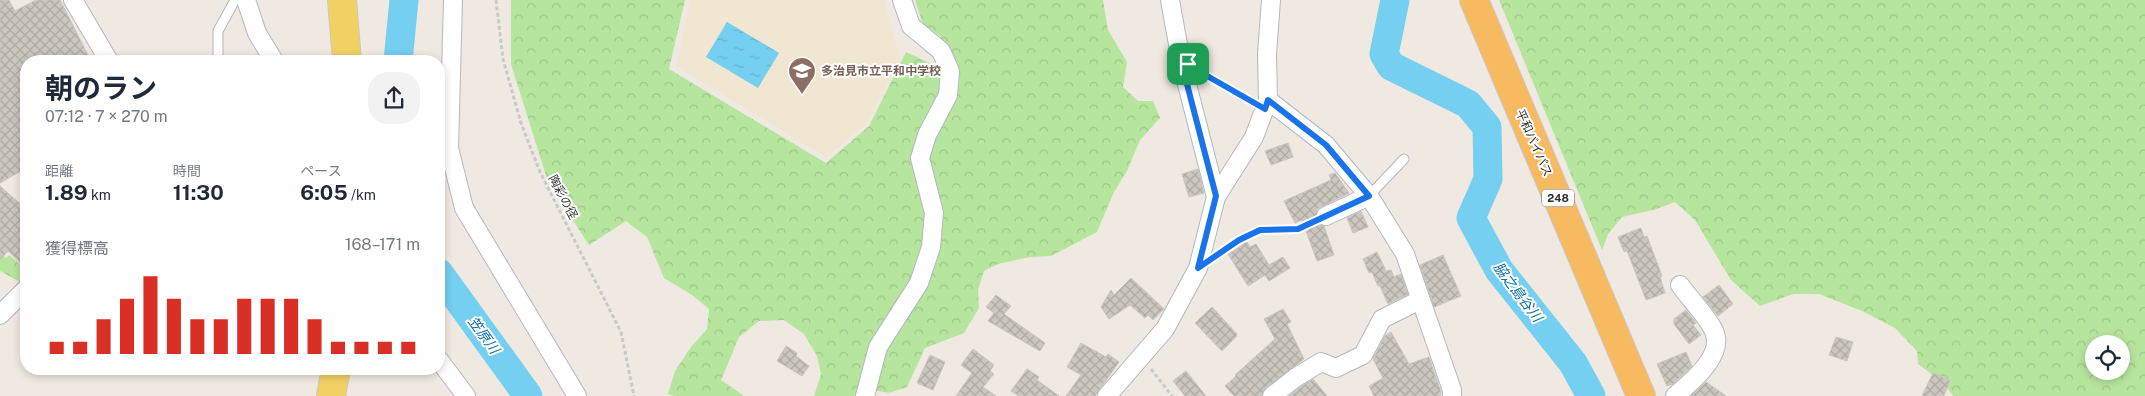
<!DOCTYPE html>
<html lang="ja">
<meta charset="utf-8">
<style>
:root{--surface:#fff;--page:#f2f2f3;--text:#1f2937;--muted:#747a83;--accent:#d93025}
body{margin:0;font-family:"Public Sans","Noto Sans JP",sans-serif;background:var(--page);color:var(--text);height:100vh;display:flex;flex-direction:column;font-size:19px;white-space:nowrap}
*{box-sizing:border-box;margin:0}
p{font-size:16px;color:var(--muted)}
.icon{flex:none;width:28px;height:28px;fill:none;stroke:currentColor;stroke-width:2;stroke-linecap:round;stroke-linejoin:round}
.map{position:relative;flex:1;overflow:hidden}
.drawer{position:absolute;left:20px;top:55px;width:425px;height:320px;display:flex;flex-direction:column;background:var(--surface);border-radius:20px;box-shadow:0 2px 8px #0003}
.drawer>*{flex:none}
.fabs{position:absolute;left:2085px;top:335px;display:grid;gap:10px}
.fabs a{display:grid;place-items:center;width:45px;height:45px;border-radius:50%;background:var(--surface);box-shadow:0 2px 8px #0003;font-size:25px}
.pin{position:absolute;display:grid;place-items:center;width:42px;height:42px;color:#fff;margin:-21px;border-radius:10px;box-shadow:0 2px 8px #0006}
.round{display:grid;place-items:center;flex:none;width:52px;height:52px;border-radius:20px;background:var(--page)}
.headline{display:flex;align-items:center;justify-content:space-between;height:85px;padding:0 25px}
h1{font-size:28px;font-weight:700;line-height:38px}
.metrics{display:grid;grid-template-columns:repeat(3,1fr);gap:8px;height:85px;padding:5px 25px}
.metrics div{display:grid;align-content:center}
.metrics b{font-size:21px;font-weight:700}
.metrics small{font-size:14px;font-weight:400}
.metrics p{font-size:14px}
.chart{height:140px;padding:10px 25px}
.chart p{display:flex;justify-content:space-between}
.chart svg{width:100%;height:90px;margin-top:5px;stroke:var(--accent);stroke-width:6}
.map>svg:first-child{display:block}
.education{fill:#f0e6d1}
.forest{fill:url(#forest-crowns);fill-rule:evenodd}
.water{fill:url(#water-ripples)}
.lines{fill:none;stroke-linecap:round;stroke-linejoin:round}
.river{stroke:#75cff0;stroke-width:29}
.building{fill:url(#building-cross-hatch);stroke:#cbc5ba}
.service-casing{stroke:#b4b7c1;stroke-width:11}
.minor-casing{stroke:#b4b7c1;stroke-width:20}
.primary-casing{stroke:#c9c9c9;stroke-width:30}
.trunk-casing{stroke:#c9c9c9;stroke-width:30}
.path{stroke:#c9c9c9;stroke-width:3;stroke-dasharray:4 2.5;stroke-linecap:butt}
.service{stroke:#fff;stroke-width:9}
.minor{stroke:#fff;stroke-width:18}
.primary{stroke:#f2d163;stroke-width:28}
.trunk{stroke:#f8ba60;stroke-width:28}
.route-casing{stroke:#fff;stroke-width:10}
.route{stroke:#1a73e8;stroke-width:6}
.labels{text-anchor:middle;stroke-width:4;stroke-linejoin:round;paint-order:stroke}
.shield{fill:#fff;stroke:#6d6d6d;stroke-width:1}
.shield-label{font-size:11px;font-weight:bold;fill:#2e2e2e}
.education-label{font-size:12px;font-weight:bold;fill:#785e54;stroke:#fff;text-anchor:start}
.street-label{font-size:12px;fill:#2e2e2e;stroke:#fff}
.water-label{font-size:14px;font-style:italic;fill:#0d6fa3;stroke:#fff}
</style>
<div class="map">
<svg width="2145" height="396" viewBox="0 0 2145 396">
<defs>
<pattern id="forest-crowns" width="20" height="18" patternUnits="userSpaceOnUse" patternTransform="scale(1.25)"><rect width="20" height="18" fill="#b6e59e"/><path d="M2 6a3 3 0 1 1 6 0M12 15a3 3 0 1 1 6 0" fill="none" stroke="#9dc588"/></pattern>
<pattern id="water-ripples" width="26" height="14" patternUnits="userSpaceOnUse" patternTransform="scale(1.25)"><rect width="26" height="14" fill="#75cff0"/><path d="M2 4q2-2 4 0t4 0M15 11q2-2 4 0t4 0" fill="none" stroke="#66b2ce"/></pattern>
<pattern id="building-cross-hatch" width="8" height="8" patternUnits="userSpaceOnUse" patternTransform="scale(1.25)"><rect width="8" height="8" fill="#cbc7bf"/><path d="M0 0l8 8M0 8l8-8" fill="none" stroke="#afaba4"/></pattern>
</defs>
<rect width="100%" height="100%" fill="#efe9e1"/>
<path class="education" d="M 691,0 L 884,0 L 900,60 L 866,124 L 826,157 L 676,66 Z"/>
<g class="forest">
<path d="M 511,0 L 685,0 L 669,69 L 826,163 L 869,126 L 906,52 L 936,66 L 956,60 L 940,36 L 923,24 L 915,0 L 1103,0 L 1108,30 L 1127,62 L 1123,87 L 1138,101 L 1153,101 L 1160,118 L 1140,140 L 1127,171 L 1114,192 L 1097,232 L 1051,256 L 1030,257 L 998,264 L 984,271 L 978,290 L 979,308 L 964,333 L 925,348 L 907,387 L 889,393 L 862,388 L 854,396 L 814,396 L 821,374 L 817,356 L 804,334 L 784,320 L 759,321 L 739,337 L 721,380 L 744,396 L 674,396 L 668,394 L 675,371 L 691,347 L 707,329 L 709,309 L 692,295 L 664,278 L 647,237 L 626,221 L 589,245 L 548,182 L 511,64 Z"/>
<path d="M 1499,0 L 2145,0 L 2145,396 L 1953,396 L 1944,383 L 1918,364 L 1917,351 L 1895,328 L 1862,311 L 1819,294 L 1793,294 L 1760,306 L 1731,280 L 1695,220 L 1675,202 L 1657,209 L 1622,217 L 1608,234 L 1602,250 ZM 2094,344 L 2121,344 L 2121,371 L 2094,371 Z"/>
<path d="M 0,253 L 6,258 L 9,255 L 26,269 L 26,275 L 20,282 L 0,271 Z"/>
</g>
<path class="water" d="M 727,22 L 779,53 L 758,88 L 706,57 Z"/>
<g class="lines">
<g class="river">
<path d="M 1395,0 L 1384,54 L 1391,66 L 1468,104 L 1487,127 L 1488,179 L 1471,218 L 1499,270 L 1573,363 L 1591,396"/>
<path d="M 398,61 L 404,0"/>
<path d="M 439,273 L 528,396"/>
</g>
</g>
<g class="building">
<path d="M 0,0 L 9,0 L 15,11 L 36,0 L 60,0 L 91,61 L 26,61 L 26,168 L 0,183 Z"/>
<path d="M 1288,143 L 1293,157 L 1271,165 L 1265,151 Z"/>
<path d="M 1198,169 L 1204,193 L 1189,197 L 1182,174 Z"/>
<path d="M 1335,173 L 1349,193 L 1317,209 L 1316,220 L 1324,226 L 1334,255 L 1317,261 L 1302,220 L 1295,223 L 1284,201 L 1331,180 L 1329,175 Z"/>
<path d="M 0,186 L 26,209 L 26,268 L 8,251 L 0,260 Z"/>
<path d="M 1361,211 L 1368,227 L 1353,233 L 1347,218 Z"/>
<path d="M 1641,228 L 1644,237 L 1647,236 L 1662,276 L 1660,277 L 1665,293 L 1646,300 L 1631,261 L 1627,251 L 1624,252 L 1618,237 Z"/>
<path d="M 1247,242 L 1250,247 L 1256,244 L 1269,265 L 1283,257 L 1290,268 L 1269,281 L 1265,275 L 1248,286 L 1228,254 Z"/>
<path d="M 1377,252 L 1386,271 L 1391,270 L 1394,277 L 1401,274 L 1408,294 L 1388,304 L 1380,286 L 1378,286 L 1372,272 L 1369,273 L 1363,259 Z"/>
<path d="M 1443,255 L 1461,296 L 1434,307 L 1420,265 Z"/>
<path d="M 1131,278 L 1164,309 L 1153,320 L 1148,315 L 1145,318 L 1130,305 L 1109,319 L 1101,307 L 1111,290 L 1114,295 Z"/>
<path d="M 1719,285 L 1733,304 L 1718,316 L 1703,297 Z"/>
<path d="M 996,295 L 1011,306 L 1004,314 L 1045,343 L 1040,351 L 988,321 L 994,313 L 986,307 Z"/>
<path d="M 1212,307 L 1237,334 L 1236,337 L 1222,351 L 1195,323 Z"/>
<path d="M 1283,309 L 1291,322 L 1287,324 L 1304,359 L 1265,388 L 1262,396 L 1234,396 L 1225,386 L 1236,376 L 1235,375 L 1275,339 L 1264,319 Z"/>
<path d="M 1686,310 L 1696,323 L 1693,325 L 1701,335 L 1689,344 L 1674,324 L 1674,319 Z"/>
<path d="M 1391,332 L 1409,364 L 1429,357 L 1441,392 L 1440,396 L 1374,396 L 1369,386 L 1383,378 L 1373,359 L 1385,336 Z"/>
<path d="M 1836,337 L 1853,342 L 1847,361 L 1829,355 Z"/>
<path d="M 1081,343 L 1106,357 L 1108,354 L 1119,362 L 1095,396 L 1066,396 L 1081,375 L 1067,367 Z"/>
<path d="M 786,346 L 797,353 L 796,356 L 809,366 L 802,376 L 777,361 Z"/>
<path d="M 973,349 L 994,365 L 990,371 L 994,374 L 983,387 L 996,396 L 956,396 L 972,373 L 961,365 Z"/>
<path d="M 1686,352 L 1692,366 L 1673,384 L 1667,386 L 1657,364 Z"/>
<path d="M 930,355 L 945,362 L 933,390 L 917,383 Z"/>
<path d="M 1027,369 L 1039,377 L 1037,380 L 1059,396 L 1019,396 L 1011,391 Z"/>
<path d="M 1186,371 L 1206,396 L 1185,396 L 1173,381 Z"/>
<path d="M 1933,373 L 1950,380 L 1944,396 L 1922,396 Z"/>
<path d="M 1313,379 L 1327,396 L 1289,396 L 1301,387 Z"/>
<path d="M 1706,382 L 1726,396 L 1691,396 Z"/>
</g>
<g class="lines">
<defs>
<g id="service">
<path d="M 218,61 L 218,31 L 235,0"/>
<path d="M 1369,196 L 1404,159"/>
</g>
<g id="minor">
<path d="M 73,0 L 109,61"/>
<path d="M 246,0 L 257,33 L 274,61"/>
<path d="M 453,0 L 449,148 L 464,208 L 577,396"/>
<path d="M 1170,0 L 1181,61 L 1216,197"/>
<path d="M 1268,100 L 1326,145 L 1369,196 L 1405,254 L 1452,390 L 1452,396"/>
<path d="M 1326,216 L 1369,196"/>
<path d="M 0,315 L 26,289"/>
<path d="M 439,360 L 466,396"/>
<path d="M 865,396 L 878,347 L 919,283 L 931,247 L 934,213 L 920,158 L 927,135 L 948,95 L 950,71 L 941,51 L 911,26 L 902,0"/>
<path d="M 1107,396 L 1165,329 L 1198,268 L 1216,197 L 1254,137 L 1268,100 L 1267,54 L 1271,0"/>
<path d="M 1272,396 L 1295,378 L 1321,362 L 1336,368 L 1363,355 L 1382,319 L 1420,300"/>
<path d="M 1675,396 C 1691,382 1727,354 1713,329 C 1705,314 1690,299 1680,285"/>
</g>
<g id="primary">
<path d="M 342,0 L 347,61"/>
<path d="M 331,396 L 336,369"/>
</g>
<path id="trunk" d="M 1474,0 L 1641,396"/>
</defs>
<use href="#service" class="service-casing"/>
<use href="#minor" class="minor-casing"/>
<use href="#primary" class="primary-casing"/>
<use href="#trunk" class="trunk-casing"/>
<g class="path">
<path d="M 496,0 L 503,59 L 521,123 L 540,172 L 621,332 L 634,396"/>
<path d="M 1201,71 L 1251,101"/>
<path d="M 1219,254 C 1230,245 1246,233 1261,230 C 1281,227 1292,231 1312,222"/>
<path d="M 1151,369 L 1172,396"/>
</g>
<use href="#service" class="service"/>
<use href="#minor" class="minor"/>
<use href="#primary" class="primary"/>
<use href="#trunk" class="trunk"/>
</g>
<g class="lines">
<defs>
<path id="route" d="M 1181,61 L 1265,109 L 1268,100 L 1326,145 L 1369,196 L 1298,229 L 1260,230 L 1239,240 L 1198,268 L 1216,196 Z"/>
</defs>
<use href="#route" class="route-casing"/>
<use href="#route" class="route"/>
</g>
<defs>
<symbol id="school-pin" viewBox="-11 -11 22 30"><path d="M0 17L-7.5 6A9.5 9.5 0 1 1 7.5 6Z" fill="#8d6e63" stroke="#fff"/><path d="M0-5L7-2L0 1L-7-2ZM-4 1L0 2.5L4 1V4Q0 6-4 4Z" fill="#fff"/></symbol>
</defs>
<g fill-rule="evenodd">
<use href="#school-pin" x="786" y="55" width="32" height="43"/>
</g>
<g class="labels">
<rect class="shield" x="1542" y="189.5" width="32" height="17" rx="4"/>
<g class="shield-label">
<text x="1558" y="202">248</text>
</g>
<g class="education-label">
<text x="821" y="75">多治見市立平和中学校</text>
</g>
<g class="street-label">
<text transform="translate(1534 143) rotate(66)" y="4">平和バイパス</text>
<text transform="translate(563 197) rotate(62)" y="4">陶彩の径</text>
</g>
<g class="water-label">
<text transform="translate(1518 292) rotate(53)" y="5">脇之島谷川</text>
<text transform="translate(484 335) rotate(54)" y="5">笠原川</text>
</g>
</g>
</svg>
<div class="fabs">
<a><svg class="icon" aria-label="locate" viewBox="0 0 24 24"><circle cx="12" cy="12" r="6"/><path d="M12 2v4M12 18v4M2 12h4M18 12h4"/></svg></a>
</div>
<div class="pin" style="left:1188px;top:64px;background:#1e9e55"><svg class="icon" aria-label="arrive" viewBox="0 0 24 24"><path d="M6 21V4h12l-3 4 3 4H6"/></svg></div>
<section class="drawer">
<div class="headline"><div><h1>朝のラン</h1><p>07:12 · 7 × 270 m</p></div><a class="round"><svg class="icon" aria-label="share" viewBox="0 0 24 24"><path d="M12 15V3M7 8l5-5 5 5M5 13v7h14v-7"/></svg></a></div>
<div class="metrics">
<div><p>距離</p><b>1.89<small> km</small></b></div>
<div><p>時間</p><b>11:30</b></div>
<div><p>ペース</p><b>6:05<small> /km</small></b></div>
</div>
<div class="chart"><p><span>獲得標高</span>168–171 m</p>
<svg viewBox="0 0 160 44" preserveAspectRatio="none"><path d="M5 44V38M15 44V38M25 44V27M35 44V17M45 44V6M55 44V17M65 44V27M75 44V27M85 44V17M95 44V17M105 44V17M115 44V27M125 44V38M135 44V38M145 44V38M155 44V38"/></svg>
</div>
</section>
</div>
